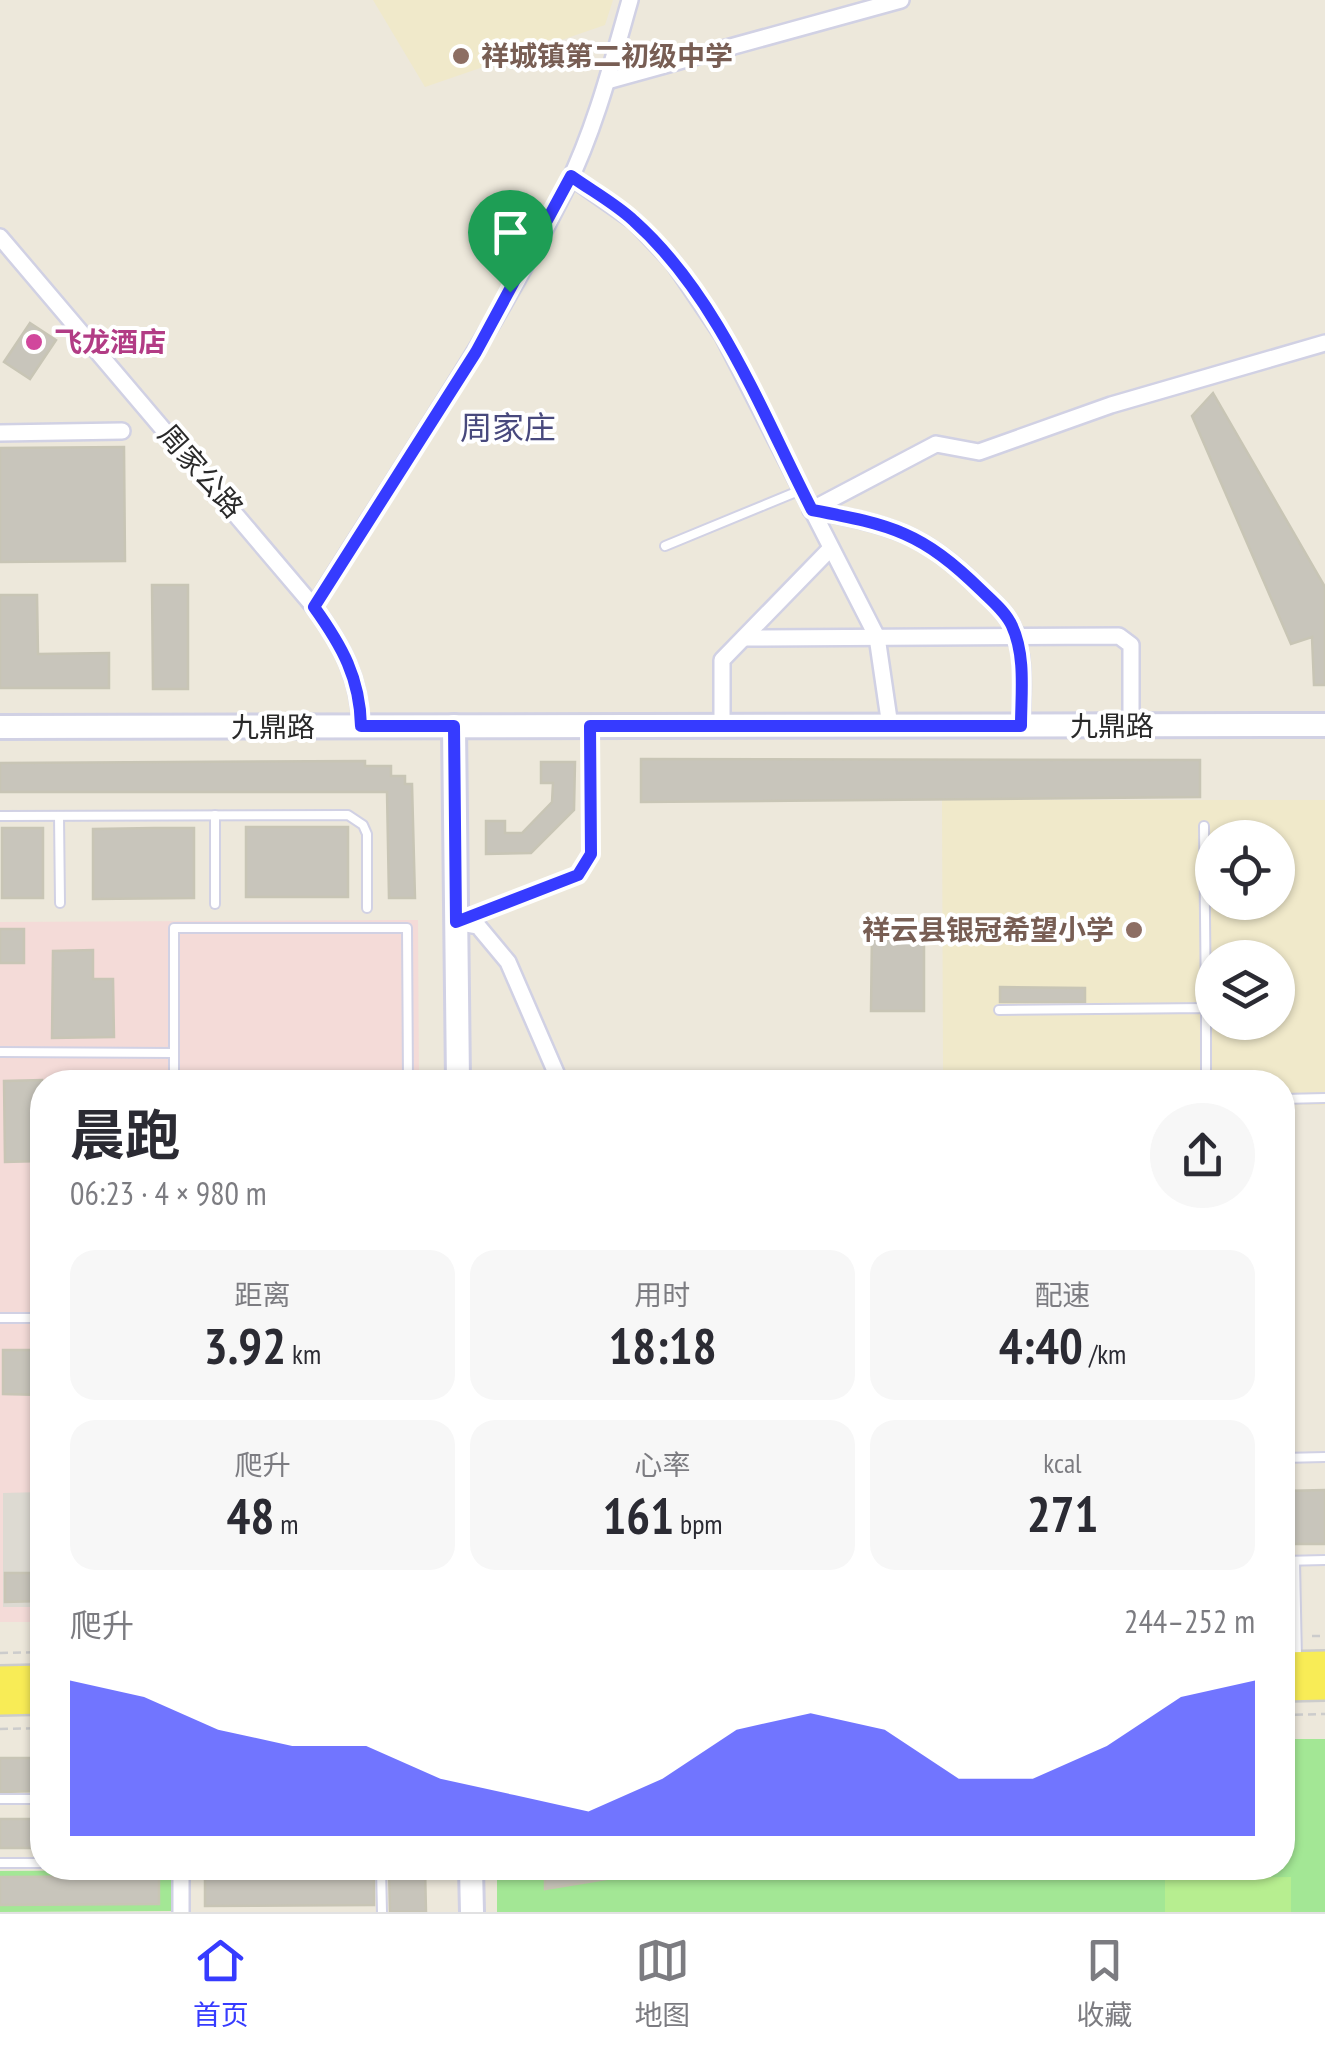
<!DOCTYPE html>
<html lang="zh">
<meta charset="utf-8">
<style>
:root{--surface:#fff;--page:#f7f7f7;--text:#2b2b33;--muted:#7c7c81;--line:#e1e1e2;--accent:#363bff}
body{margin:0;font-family:"PT Sans Narrow","Noto Sans SC",sans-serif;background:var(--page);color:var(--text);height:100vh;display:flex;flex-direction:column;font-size:38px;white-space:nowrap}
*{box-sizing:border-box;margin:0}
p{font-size:32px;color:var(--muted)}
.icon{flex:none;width:55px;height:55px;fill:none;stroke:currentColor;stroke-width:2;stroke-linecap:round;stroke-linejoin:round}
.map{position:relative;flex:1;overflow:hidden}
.side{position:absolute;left:30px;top:1070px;width:1265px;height:810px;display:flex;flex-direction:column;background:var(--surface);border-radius:40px;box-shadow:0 2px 8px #0004}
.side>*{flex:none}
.fabs{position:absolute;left:1195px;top:820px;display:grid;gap:20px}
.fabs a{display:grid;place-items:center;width:100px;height:100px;border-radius:50%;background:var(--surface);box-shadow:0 2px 8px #0004;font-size:50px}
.pin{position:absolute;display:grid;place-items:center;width:85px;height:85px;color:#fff;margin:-102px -42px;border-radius:50% 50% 50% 0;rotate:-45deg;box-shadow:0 0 10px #0007}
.pin .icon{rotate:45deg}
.round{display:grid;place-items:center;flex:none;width:105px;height:105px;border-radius:52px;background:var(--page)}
.overview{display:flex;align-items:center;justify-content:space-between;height:170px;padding:0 40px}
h1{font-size:55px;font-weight:700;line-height:75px}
.figures{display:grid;grid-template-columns:repeat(3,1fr);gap:15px;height:170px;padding:10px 40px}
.figures div{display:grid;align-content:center;border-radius:25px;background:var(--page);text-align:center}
.figures b{font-size:50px;font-weight:700}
.figures small{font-size:28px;font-weight:400}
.figures p{font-size:28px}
.chart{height:280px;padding:20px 40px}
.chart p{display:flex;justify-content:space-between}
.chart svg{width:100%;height:180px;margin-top:10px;fill:var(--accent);opacity:.7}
.tabs{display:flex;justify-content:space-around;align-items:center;height:140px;border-top:2px solid var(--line);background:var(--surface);font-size:28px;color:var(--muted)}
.tabs a{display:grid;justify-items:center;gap:5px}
.tabs .active{color:var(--accent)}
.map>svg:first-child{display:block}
.education{fill:#f0e9ca;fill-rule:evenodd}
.medical{fill:#f4dbd8}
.green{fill:#a3e795}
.pitch{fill:#b7ee90}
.plaza{fill:#dddad2}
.building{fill:#c8c5bb;stroke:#c8c5b5;stroke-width:2.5}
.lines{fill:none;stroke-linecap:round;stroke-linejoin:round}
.lane-casing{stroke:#d1d1e4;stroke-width:12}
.street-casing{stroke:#d1d1e4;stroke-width:20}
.secondary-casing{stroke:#d1d1e4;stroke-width:28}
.primary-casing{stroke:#ccc;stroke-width:30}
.path{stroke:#ccc;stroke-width:2.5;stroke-dasharray:8 5;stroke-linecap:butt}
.lane{stroke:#fff;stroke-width:8}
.street{stroke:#fff;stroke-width:15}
.secondary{stroke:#fff;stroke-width:22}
.primary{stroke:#f8ec56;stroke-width:25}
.route-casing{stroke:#fff;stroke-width:20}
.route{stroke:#363bff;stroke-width:12}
.education-dot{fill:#8d6e63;stroke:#fff;stroke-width:4}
.hotel-dot{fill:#d1479c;stroke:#fff;stroke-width:4}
.labels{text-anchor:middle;stroke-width:8;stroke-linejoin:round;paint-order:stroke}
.education-label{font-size:28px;font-weight:bold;fill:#785e54;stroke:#fff;text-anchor:start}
.hotel-label{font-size:28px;font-weight:bold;fill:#b23c85;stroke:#fff;text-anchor:start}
.street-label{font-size:28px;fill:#2a2a2a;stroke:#fff}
.quarter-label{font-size:32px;fill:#48497d;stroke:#fff}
</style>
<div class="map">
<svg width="1325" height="1912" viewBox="0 0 1325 1912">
<rect width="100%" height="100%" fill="#ede8db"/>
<g class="education">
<path d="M 373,0 L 613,0 L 605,25 L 425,87 Z"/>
<path d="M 942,800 L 1325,800 L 1325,1105 L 1283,1105 L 1282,1082 L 960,1082 L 943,1072 ZM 1212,838 L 1278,838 L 1278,902 L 1212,902 ZM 1212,958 L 1278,958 L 1278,1022 L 1212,1022 Z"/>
</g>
<path class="medical" d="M 418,920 L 419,1082 L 42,1082 L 42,1622 L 0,1622 L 0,922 Z"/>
<g class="green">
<path d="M 1283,1739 L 1325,1739 L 1325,1912 L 497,1912 L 497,1868 L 1282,1868 Z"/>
<path d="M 173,1870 L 174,1911 L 0,1912 L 0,1871 Z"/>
</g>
<path class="pitch" d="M 1291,1877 L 1291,1912 L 1165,1912 L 1165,1878 Z"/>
<path class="plaza" d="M 42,1492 L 42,1607 L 3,1607 L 3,1493 Z"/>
<g class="building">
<path d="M 30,323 L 56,340 L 30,379 L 4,362 Z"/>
<path d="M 1213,393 L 1325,587 L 1325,685 L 1314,685 L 1312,637 L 1291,644 L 1192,416 Z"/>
<path d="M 124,447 L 125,561 L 0,562 L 0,448 Z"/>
<path d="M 152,585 L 188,585 L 188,689 L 153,689 Z"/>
<path d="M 0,595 L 37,595 L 38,654 L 109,653 L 109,688 L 0,688 Z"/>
<path d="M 641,759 L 1200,760 L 1200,797 L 641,802 Z"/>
<path d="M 365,761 L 365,766 L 391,766 L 391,776 L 405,776 L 405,784 L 412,784 L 415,898 L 389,898 L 387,792 L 0,792 L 0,763 Z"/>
<path d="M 541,762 L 575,762 L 574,810 L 531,853 L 486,854 L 486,821 L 505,821 L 505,833 L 522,833 L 552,802 L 553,783 L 541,783 Z"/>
<rect x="246" y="827" width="102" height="70"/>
<rect x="2" y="828" width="41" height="70"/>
<path d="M 154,828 L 194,828 L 194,898 L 93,899 L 93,829 Z"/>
<rect x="0" y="929" width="24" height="34"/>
<path d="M 872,931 L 924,931 L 924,1011 L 871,1011 Z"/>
<path d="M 93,950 L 93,979 L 113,979 L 114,1037 L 52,1038 L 53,951 Z"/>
<path d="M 1000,987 L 1085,988 L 1085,1002 L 1000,1002 Z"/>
<path d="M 42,1080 L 42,1161 L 5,1162 L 4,1081 Z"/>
<path d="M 3,1350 L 42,1350 L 42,1395 L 3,1394 Z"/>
<path d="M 1325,1490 L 1325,1544 L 1282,1544 L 1282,1491 Z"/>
<path d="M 5,1573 L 42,1573 L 42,1601 L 5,1602 Z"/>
<path d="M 0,1758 L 42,1758 L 42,1791 L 0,1792 Z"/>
<rect x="0" y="1819" width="42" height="29"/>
<path d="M 389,1868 L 425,1868 L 426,1912 L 390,1912 Z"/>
<path d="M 545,1868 L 631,1868 L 631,1875 L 545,1889 Z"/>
<path d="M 159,1876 L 159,1904 L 0,1905 L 0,1877 Z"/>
<path d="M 374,1877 L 374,1905 L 205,1906 L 205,1878 Z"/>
</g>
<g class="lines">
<defs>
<g id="lane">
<path d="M 665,546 L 801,490"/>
<path d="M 0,816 L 348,815 L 363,825 L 367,834 L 367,908"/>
<path d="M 59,816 L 60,903"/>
<path d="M 1204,826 L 1206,1008"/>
<path d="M 215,904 L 215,815"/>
<path d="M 463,920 L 578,875 L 591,854 L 591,731"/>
<path d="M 999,1010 L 1206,1008 L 1206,1082"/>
<path d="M 0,1052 L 174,1053"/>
<path d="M 174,1082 L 174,928 L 407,928 L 408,1082"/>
<path d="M 1282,1099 L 1325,1098"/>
<path d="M 0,1318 L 42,1318"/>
<path d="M 1282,1458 L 1325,1457"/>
<path d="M 1282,1561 L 1325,1560"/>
<path d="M 1295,1561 L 1297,1660"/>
<path d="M 0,1799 L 42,1799"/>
<path d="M 0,1863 L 42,1863"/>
<path d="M 381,1868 L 382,1912"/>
</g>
<g id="street">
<path d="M 607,81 L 901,0"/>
<path d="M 571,177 L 634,221 L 673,262 L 723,336 L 877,637 L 890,726"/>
<path d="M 0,237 L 314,607 C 342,646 360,678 361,727"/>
<path d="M 0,433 L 122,431"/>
<path d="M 314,607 C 399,469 494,334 566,188 C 595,129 612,63 630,0"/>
<path d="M 744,638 L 1119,636 L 1131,645 L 1131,726"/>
<path d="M 722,726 L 722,660 L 831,548"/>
<path d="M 1021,726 C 1022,694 1026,656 1012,626 C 1006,612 992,601 982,591 C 923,532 891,525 811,510 L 936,444 L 979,452 L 1111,405 L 1325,343"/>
<path d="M 456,922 L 478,926 L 508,962 L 560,1082"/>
<path d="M 181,1868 L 181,1912"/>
</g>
<g id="secondary">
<path d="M 454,726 L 458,1082"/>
<path d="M 0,727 L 1325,725"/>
<path d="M 471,1868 L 472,1912"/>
</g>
<g id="primary">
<path d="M 1282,1665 L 1325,1664"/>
<path d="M 0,1679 L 42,1678"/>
<path d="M 1282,1688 L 1325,1687"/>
<path d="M 0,1702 L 42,1701"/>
</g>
</defs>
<use href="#lane" class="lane-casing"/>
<use href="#street" class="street-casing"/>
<use href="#secondary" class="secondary-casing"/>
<use href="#primary" class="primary-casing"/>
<g class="path">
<path d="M 1312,1636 L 1325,1636"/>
<path d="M 0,1653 L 42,1652"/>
<path d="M 1282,1715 L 1325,1714"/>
<path d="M 0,1729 L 42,1728"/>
</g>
<use href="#lane" class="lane"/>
<use href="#street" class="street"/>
<use href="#secondary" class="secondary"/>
<use href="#primary" class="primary"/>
</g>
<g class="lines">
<defs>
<path id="route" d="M 571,176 C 592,191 616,204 634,221 C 718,296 762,413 812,510 C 892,525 922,532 982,591 C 992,601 1006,612 1012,626 C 1026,656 1021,694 1021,726 L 590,726 L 591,854 L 578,875 L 456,922 L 454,726 L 361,726 C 360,678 342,646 314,607 L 476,352 Z"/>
</defs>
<use href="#route" class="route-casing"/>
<use href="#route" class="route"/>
</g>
<g class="education-dot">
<circle cx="461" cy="56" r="10"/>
<circle cx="1134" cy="930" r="10"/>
</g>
<circle class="hotel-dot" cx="34" cy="342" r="10"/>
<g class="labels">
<g class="education-label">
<text x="481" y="66">祥城镇第二初级中学</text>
<text x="1114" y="940" text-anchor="end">祥云县银冠希望小学</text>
</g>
<g class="hotel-label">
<text x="54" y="352">飞龙酒店</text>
</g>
<g class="street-label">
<text transform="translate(201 471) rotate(49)" y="10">周家公路</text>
<text x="1112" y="736">九鼎路</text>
<text x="273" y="737">九鼎路</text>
</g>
<g class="quarter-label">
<text x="508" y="439">周家庄</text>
</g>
</g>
</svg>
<div class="fabs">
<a><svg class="icon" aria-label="locate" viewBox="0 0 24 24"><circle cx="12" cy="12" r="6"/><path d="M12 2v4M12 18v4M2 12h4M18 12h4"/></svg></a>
<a><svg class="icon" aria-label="layers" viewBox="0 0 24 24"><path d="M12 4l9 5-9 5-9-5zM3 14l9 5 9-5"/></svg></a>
</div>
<div class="pin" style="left:510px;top:292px;background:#1e9e55"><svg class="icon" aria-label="arrive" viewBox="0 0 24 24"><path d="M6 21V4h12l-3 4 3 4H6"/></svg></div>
<section class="side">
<div class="overview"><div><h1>晨跑</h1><p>06:23 · 4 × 980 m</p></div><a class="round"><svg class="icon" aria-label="share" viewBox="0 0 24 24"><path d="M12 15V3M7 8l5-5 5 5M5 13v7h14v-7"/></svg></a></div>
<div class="figures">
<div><p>距离</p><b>3.92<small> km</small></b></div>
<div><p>用时</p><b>18:18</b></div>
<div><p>配速</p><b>4:40<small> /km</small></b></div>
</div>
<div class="figures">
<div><p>爬升</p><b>48<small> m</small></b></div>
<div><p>心率</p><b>161<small> bpm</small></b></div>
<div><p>kcal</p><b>271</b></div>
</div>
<div class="chart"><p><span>爬升</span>244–252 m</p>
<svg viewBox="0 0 160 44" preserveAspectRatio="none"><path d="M0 44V6L10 10L20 18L30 22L40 22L50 30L60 34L70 38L80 30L90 18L100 14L110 18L120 30L130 30L140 22L150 10L160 6V44z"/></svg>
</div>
</section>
</div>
<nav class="tabs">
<a class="active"><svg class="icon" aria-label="home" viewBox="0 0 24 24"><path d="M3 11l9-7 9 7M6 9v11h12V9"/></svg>首页</a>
<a><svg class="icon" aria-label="map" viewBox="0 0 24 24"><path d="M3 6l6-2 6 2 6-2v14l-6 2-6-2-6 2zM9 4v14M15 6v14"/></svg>地图</a>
<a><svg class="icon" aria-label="saved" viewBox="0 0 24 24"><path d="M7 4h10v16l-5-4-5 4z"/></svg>收藏</a>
</nav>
